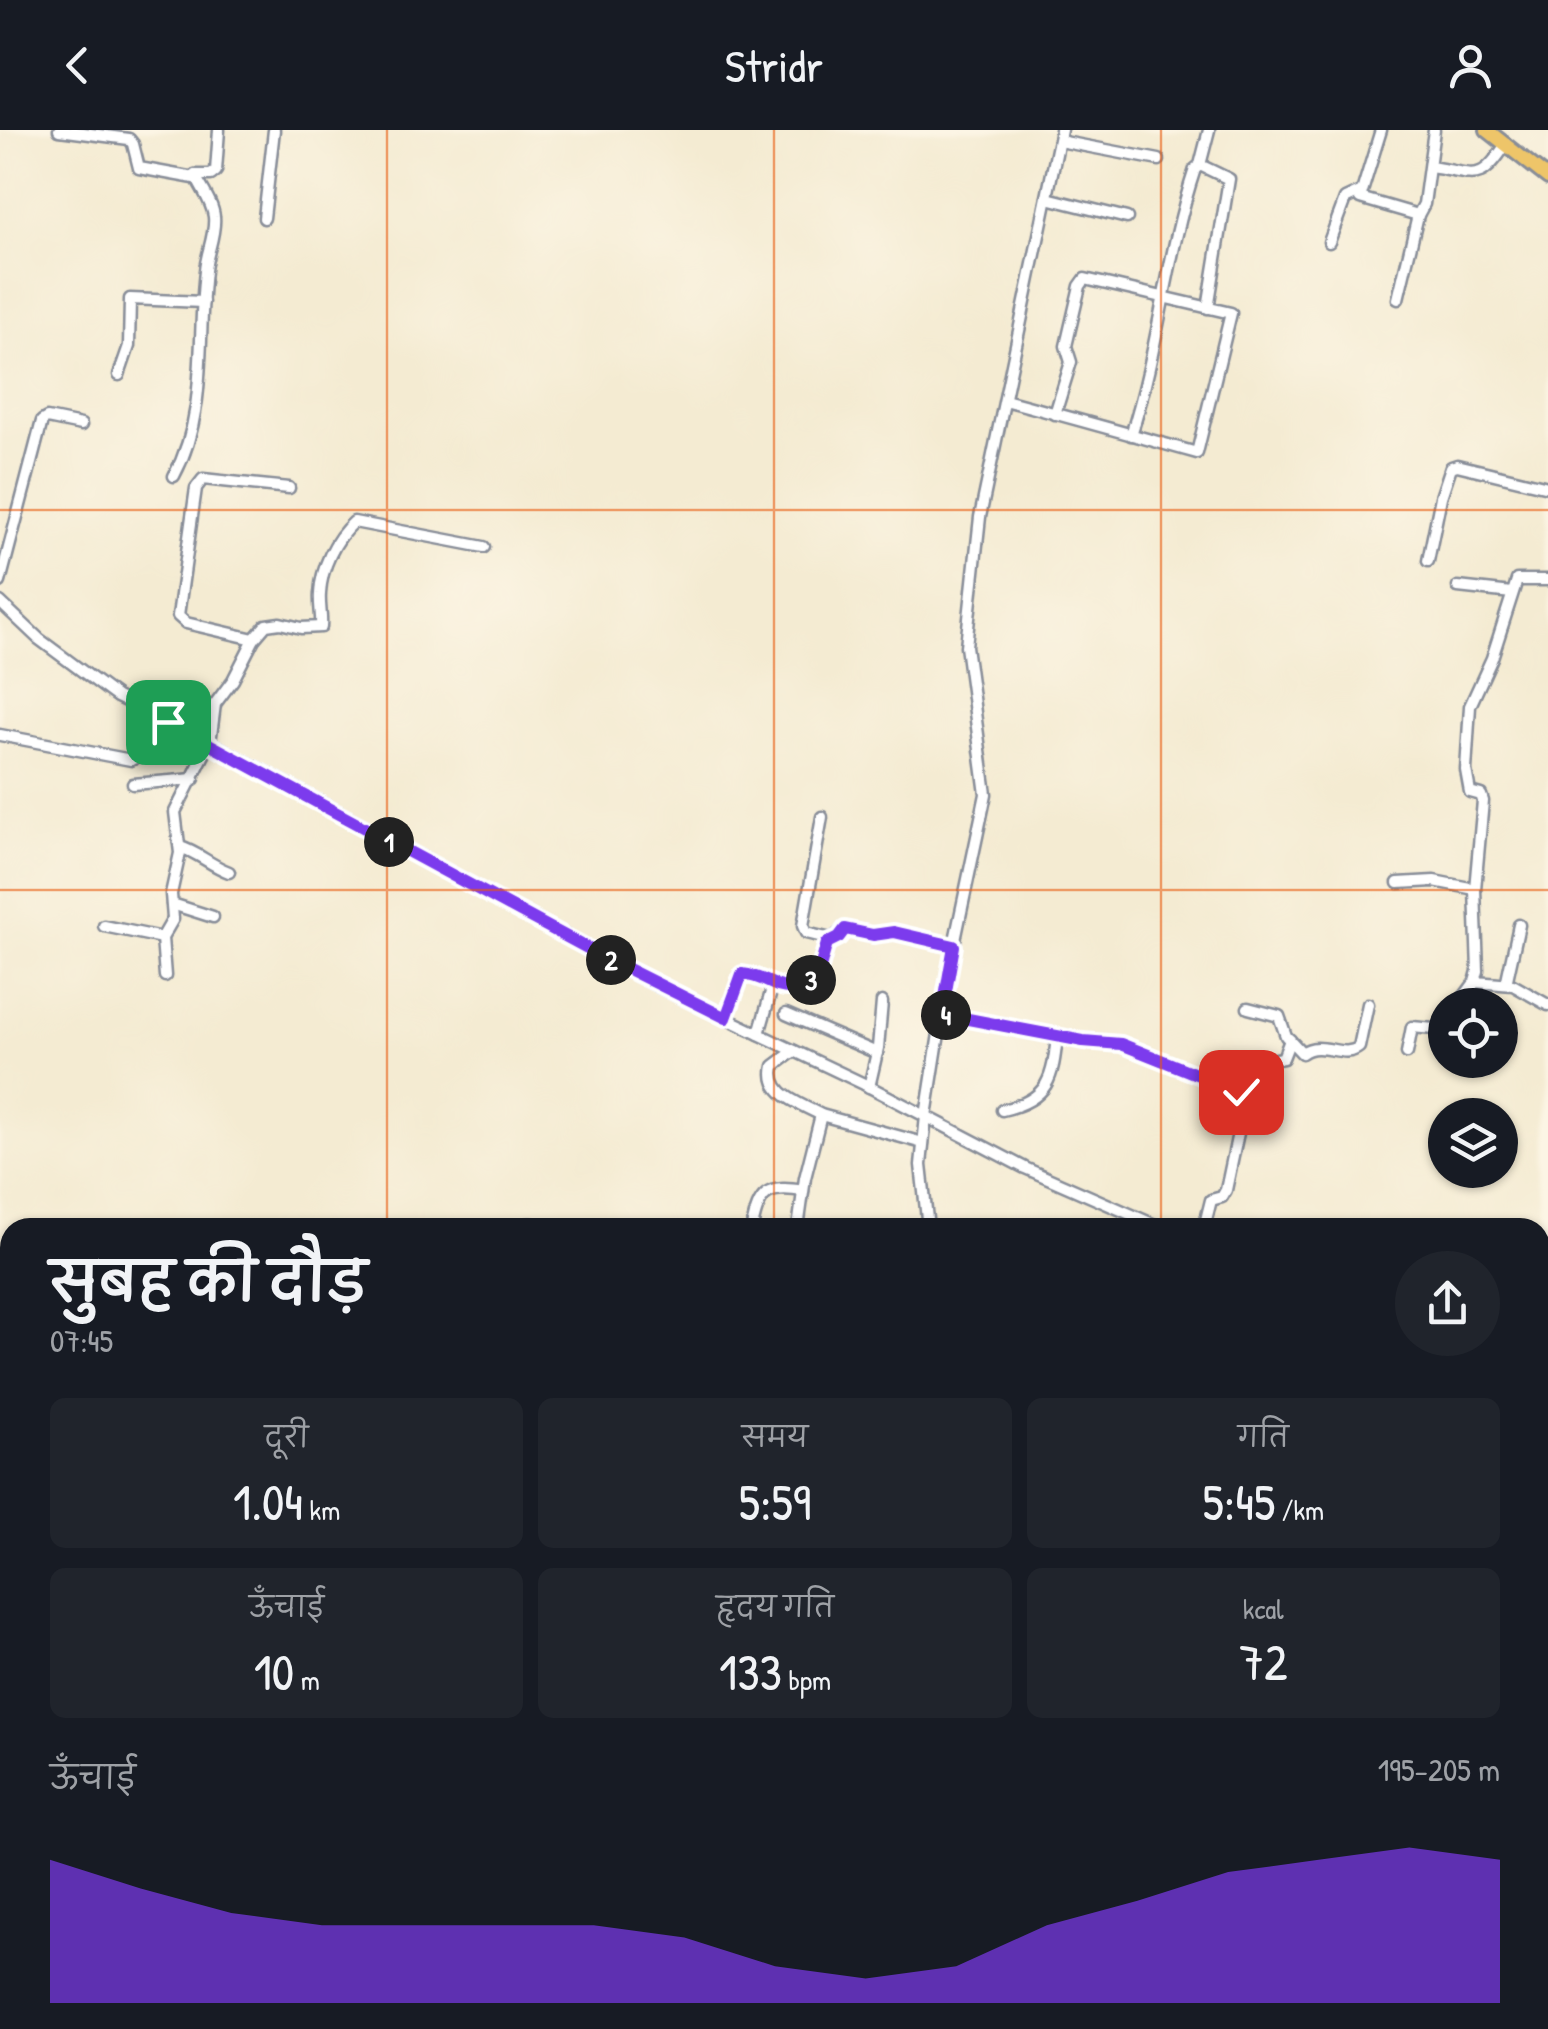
<!DOCTYPE html>
<html lang="hi">
<meta charset="utf-8">
<style>
:root{--surface:#171b24;--page:#20242c;--text:#f1f3f6;--muted:#9ea1a6;--accent:#7c3aed}
body{margin:0;font-family:"Patrick Hand","Playpen Sans Deva",sans-serif;background:var(--page);color:var(--text);height:100vh;display:flex;flex-direction:column;font-size:38px;white-space:nowrap}
*{box-sizing:border-box;margin:0}
p{font-size:32px;color:var(--muted)}
.icon{flex:none;width:55px;height:55px;fill:none;stroke:currentColor;stroke-width:2;stroke-linecap:round;stroke-linejoin:round}
.map{position:relative;flex:1;overflow:hidden}
.side{position:absolute;left:0px;top:1088px;width:1550px;height:812px;display:flex;flex-direction:column;background:var(--surface);border-radius:30px 30px 0 0;box-shadow:0 2px 8px #0004}
.side>*{flex:none}
.fabs{position:absolute;left:1428px;top:858px;display:grid;gap:20px}
.fabs a{display:grid;place-items:center;width:90px;height:90px;border-radius:50%;background:var(--surface);box-shadow:0 2px 8px #0004;font-size:50px}
.pin{position:absolute;display:grid;place-items:center;width:85px;height:85px;color:#fff;margin:-42px;border-radius:20px;box-shadow:0 5px 15px #0006}
.km{position:absolute;width:50px;height:50px;margin:-25px;border-radius:50%;background:#222;color:#fff;font-size:28px;line-height:50px;text-align:center}
.round{display:grid;place-items:center;flex:none;width:105px;height:105px;border-radius:52px;background:var(--page)}
.summary{display:flex;align-items:center;justify-content:space-between;height:170px;padding:0 50px}
h1{font-size:55px;font-weight:600;line-height:75px}
.stats{display:grid;grid-template-columns:repeat(3,1fr);gap:15px;height:170px;padding:10px 50px}
.stats div{display:grid;align-content:center;border-radius:15px;background:var(--page);text-align:center}
.stats b{font-size:50px;font-weight:600}
.stats small{font-size:28px;font-weight:400}
.stats p{font-size:28px}
.chart{height:280px;padding:20px 50px}
.chart p{display:flex;justify-content:space-between}
.chart svg{width:100%;height:180px;margin-top:10px;fill:var(--accent);opacity:.7}
header{display:flex;justify-content:space-between;align-items:center;height:130px;padding:0 50px;background:var(--surface);font-size:45px;font-weight:600}
.map>svg:first-child{display:block}
.lines{fill:none;stroke-linecap:round;stroke-linejoin:round}
.canal{stroke:#60c8dc;stroke-width:9}
.minor-casing{stroke:#888d98;stroke-width:15}
.major-casing{stroke:#888d98;stroke-width:18}
.minor{stroke:#fff;stroke-width:10}
.major{stroke:#eec569;stroke-width:12}
.route-casing{stroke:#fff;stroke-width:20}
.route{stroke:#7c3aed;stroke-width:12}
.grid{fill:none;stroke:#e8590c;stroke-width:2.5;stroke-opacity:0.55}
</style>
<header><svg class="icon" aria-label="back" viewBox="0 0 24 24"><path d="M15 5l-7 7 7 7"/></svg>Stridr<svg class="icon" aria-label="person" viewBox="0 0 24 24"><circle cx="12" cy="8" r="4"/><path d="M4 21q1-7 8-7t8 7"/></svg></header>
<div class="map">
<svg width="1548" height="1899" viewBox="0 0 1548 1899">
<rect width="100%" height="100%" fill="#fcf5e5"/>
<filter id="ink" filterUnits="userSpaceOnUse"><feTurbulence type="fractalNoise" baseFrequency=".01" numOctaves="2"/><feDisplacementMap in="SourceGraphic" scale="20" xChannelSelector="R" yChannelSelector="G"/><feConvolveMatrix kernelMatrix="1 2 1 2 8 2 1 2 1" color-interpolation-filters="sRGB"/></filter>
<filter id="wash" filterUnits="userSpaceOnUse"><feTurbulence type="fractalNoise" baseFrequency=".0048" numOctaves="4" result="noise"/><feDisplacementMap in="SourceGraphic" scale="40" xChannelSelector="R" yChannelSelector="G"/><feGaussianBlur stdDeviation="2.25" result="paint"/><feColorMatrix in="noise" values="0 0 0 0 0 0 0 0 0 0 0 0 0 0 0 0 0 1.4 0 .05"/><feComposite in="paint" operator="in"/></filter>
<g filter="url(#wash)">
<rect width="100%" height="100%" fill="#f4ebd2"/>
<g class="lines">
<g class="canal">
<path d="M 0,1262 L 10,1259"/>
<path d="M 1540,1544 L 1548,1545"/>
</g>
</g>
</g>
<g filter="url(#ink)">
<g class="lines">
<defs>
<g id="minor">
<path d="M 59,0 L 129,9 L 133,14 L 139,38 L 194,48 L 195,45 C 201,58 213,73 214,87 C 216,104 206,124 205,141 C 197,210 208,283 174,346"/>
<path d="M 1381,0 L 1360,68 L 1418,85 L 1398,169"/>
<path d="M 1059,11 L 1159,30"/>
<path d="M 1200,35 L 1229,49 L 1208,178"/>
<path d="M 1430,37 C 1475,43 1479,56 1506,14"/>
<path d="M 195,45 L 211,45 L 216,41 L 219,0"/>
<path d="M 1047,68 L 1127,88"/>
<path d="M 1418,85 L 1424,74 L 1434,0"/>
<path d="M 264,88 L 274,0"/>
<path d="M 1329,112 L 1345,69 L 1360,62"/>
<path d="M 119,245 L 129,216 L 130,169 L 203,172"/>
<path d="M 1005,270 C 1069,287 1133,305 1197,323 L 1231,183 L 1085,149 L 1080,156 L 1066,216 L 1071,232 L 1055,284"/>
<path d="M 1131,305 C 1159,218 1166,126 1195,39 L 1200,35 L 1209,0"/>
<path d="M 1428,431 L 1441,367 L 1451,337 L 1457,335 L 1548,357"/>
<path d="M 0,452 L 42,291 L 47,288 L 81,295"/>
<path d="M 1458,457 L 1512,463"/>
<path d="M 0,472 L 39,509 L 117,567 L 198,606 L 658,856 L 864,954 L 1025,1038 L 1162,1098"/>
<path d="M 254,509 L 186,493 L 178,486 L 196,358 L 203,349 L 289,358"/>
<path d="M 0,605 L 131,630 L 137,627 L 155,586"/>
<path d="M 133,654 L 194,649"/>
<path d="M 822,687 L 803,796 L 806,803 L 831,809"/>
<path d="M 180,717 C 199,723 210,735 229,742"/>
<path d="M 1398,753 L 1434,751 L 1475,759"/>
<path d="M 172,774 L 213,787"/>
<path d="M 104,796 L 162,808"/>
<path d="M 165,846 L 162,808 L 173,789 L 171,764 L 180,723 L 175,682 L 210,613 L 215,574 L 233,550 L 254,509 L 266,495 L 280,493 L 301,498 L 321,497 C 322,486 319,475 320,464 C 321,438 335,409 354,392 L 484,417"/>
<path d="M 1475,852 L 1513,855 L 1548,875"/>
<path d="M 1506,854 L 1519,795"/>
<path d="M 1458,875 L 1475,852 L 1478,841 L 1475,759 L 1483,671 L 1481,665 L 1470,662 L 1466,640 L 1470,576 L 1492,528 L 1517,450 L 1548,450"/>
<path d="M 1248,878 L 1279,886 L 1286,906 L 1302,923 C 1321,909 1343,930 1359,917 L 1368,874"/>
<path d="M 786,884 L 877,923"/>
<path d="M 942,884 L 1083,911 L 1121,914 L 1246,965 L 1226,1060 L 1222,1067 L 1211,1070 L 1204,1098"/>
<path d="M 726,888 L 742,844 C 777,848 782,873 818,845 L 827,813 L 845,799 L 873,805 L 894,802 L 954,816"/>
<path d="M 759,904 L 773,855"/>
<path d="M 794,921 L 774,936 C 767,965 800,973 821,985"/>
<path d="M 1407,923 L 1412,897 L 1434,899 L 1445,891"/>
<path d="M 869,957 L 878,918 L 882,872"/>
<path d="M 1246,965 L 1261,953 L 1270,930 L 1283,928 L 1290,910"/>
<path d="M 1002,980 C 1049,970 1053,948 1057,906"/>
<path d="M 493,1098 L 530,1094 L 571,1098"/>
<path d="M 752,1098 C 759,1062 767,1055 803,1061"/>
<path d="M 798,1098 L 805,1048 L 821,985 L 923,1013"/>
<path d="M 928,1098 L 921,1035 L 926,986 L 950,834 L 986,664 L 966,516 L 980,387 L 1061,0"/>
<path d="M 0,1255 L 10,1252"/>
<path d="M 1540,1296 L 1548,1300"/>
<path d="M 1540,1534 L 1548,1536"/>
<path d="M 1540,1796 L 1548,1793"/>
<path d="M 1103,1890 L 1104,1899"/>
<path d="M 1207,1890 L 1215,1899"/>
<path d="M 1259,1890 L 1260,1899"/>
<path d="M 1495,1890 L 1497,1899"/>
<path d="M 331,1899 L 331,1890"/>
<path d="M 751,1899 L 751,1890"/>
<path d="M 1275,1899 L 1302,1890"/>
</g>
<path id="major" d="M 1487,0 L 1548,48"/>
</defs>
<use href="#minor" class="minor-casing"/>
<use href="#major" class="major-casing"/>
<use href="#minor" class="minor"/>
<use href="#major" class="major"/>
</g>
</g>
<g class="lines" filter="url(#ink)">
<defs>
<path id="route" d="M 168,592 L 602,826 L 726,888 L 742,844 C 777,848 781,873 818,845 L 827,813 L 839,807 L 845,799 L 873,805 L 894,802 L 954,816 L 942,884 L 1083,911 L 1121,914 L 1241,962"/>
</defs>
<use href="#route" class="route-casing"/>
<use href="#route" class="route"/>
</g>
<path class="grid" d="M 387,0 L 387,1098M 774,0 L 774,1098M 1161,0 L 1161,1098M 0,380 L 1548,380M 0,760 L 1548,760M 0,1139 L 10,1139M 1540,1139 L 1548,1139M 0,1519 L 10,1519M 1540,1519 L 1548,1519M 387,1890 L 387,1899M 774,1890 L 774,1899M 1161,1890 L 1161,1899"/>
</svg>
<div class="fabs">
<a><svg class="icon" aria-label="locate" viewBox="0 0 24 24"><circle cx="12" cy="12" r="6"/><path d="M12 2v4M12 18v4M2 12h4M18 12h4"/></svg></a>
<a><svg class="icon" aria-label="layers" viewBox="0 0 24 24"><path d="M12 4l9 5-9 5-9-5zM3 14l9 5 9-5"/></svg></a>
</div>
<div class="pin" style="left:168px;top:592px;background:#1e9e55"><svg class="icon" aria-label="arrive" viewBox="0 0 24 24"><path d="M6 21V4h12l-3 4 3 4H6"/></svg></div>
<div class="pin" style="left:1241px;top:962px;background:#d93025"><svg class="icon" aria-label="check" viewBox="0 0 24 24"><path d="M5 12l5 5 9-10"/></svg></div>
<b class="km" style="left:389px;top:712px">1</b>
<b class="km" style="left:611px;top:830px">2</b>
<b class="km" style="left:811px;top:850px">3</b>
<b class="km" style="left:946px;top:885px">4</b>
<section class="side">
<div class="summary"><div><h1>सुबह की दौड़</h1><p>07:45</p></div><a class="round"><svg class="icon" aria-label="share" viewBox="0 0 24 24"><path d="M12 15V3M7 8l5-5 5 5M5 13v7h14v-7"/></svg></a></div>
<div class="stats">
<div><p>दूरी</p><b>1.04<small> km</small></b></div>
<div><p>समय</p><b>5:59</b></div>
<div><p>गति</p><b>5:45<small> /km</small></b></div>
</div>
<div class="stats">
<div><p>ऊँचाई</p><b>10<small> m</small></b></div>
<div><p>हृदय गति</p><b>133<small> bpm</small></b></div>
<div><p>kcal</p><b>72</b></div>
</div>
<div class="chart"><p><span>ऊँचाई</span>195–205 m</p>
<svg viewBox="0 0 160 44" preserveAspectRatio="none"><path d="M0 44V9L10 16L20 22L30 25L40 25L50 25L60 25L70 28L80 35L90 38L100 35L110 25L120 19L130 12L140 9L150 6L160 9V44z"/></svg>
</div>
</section>
</div>
